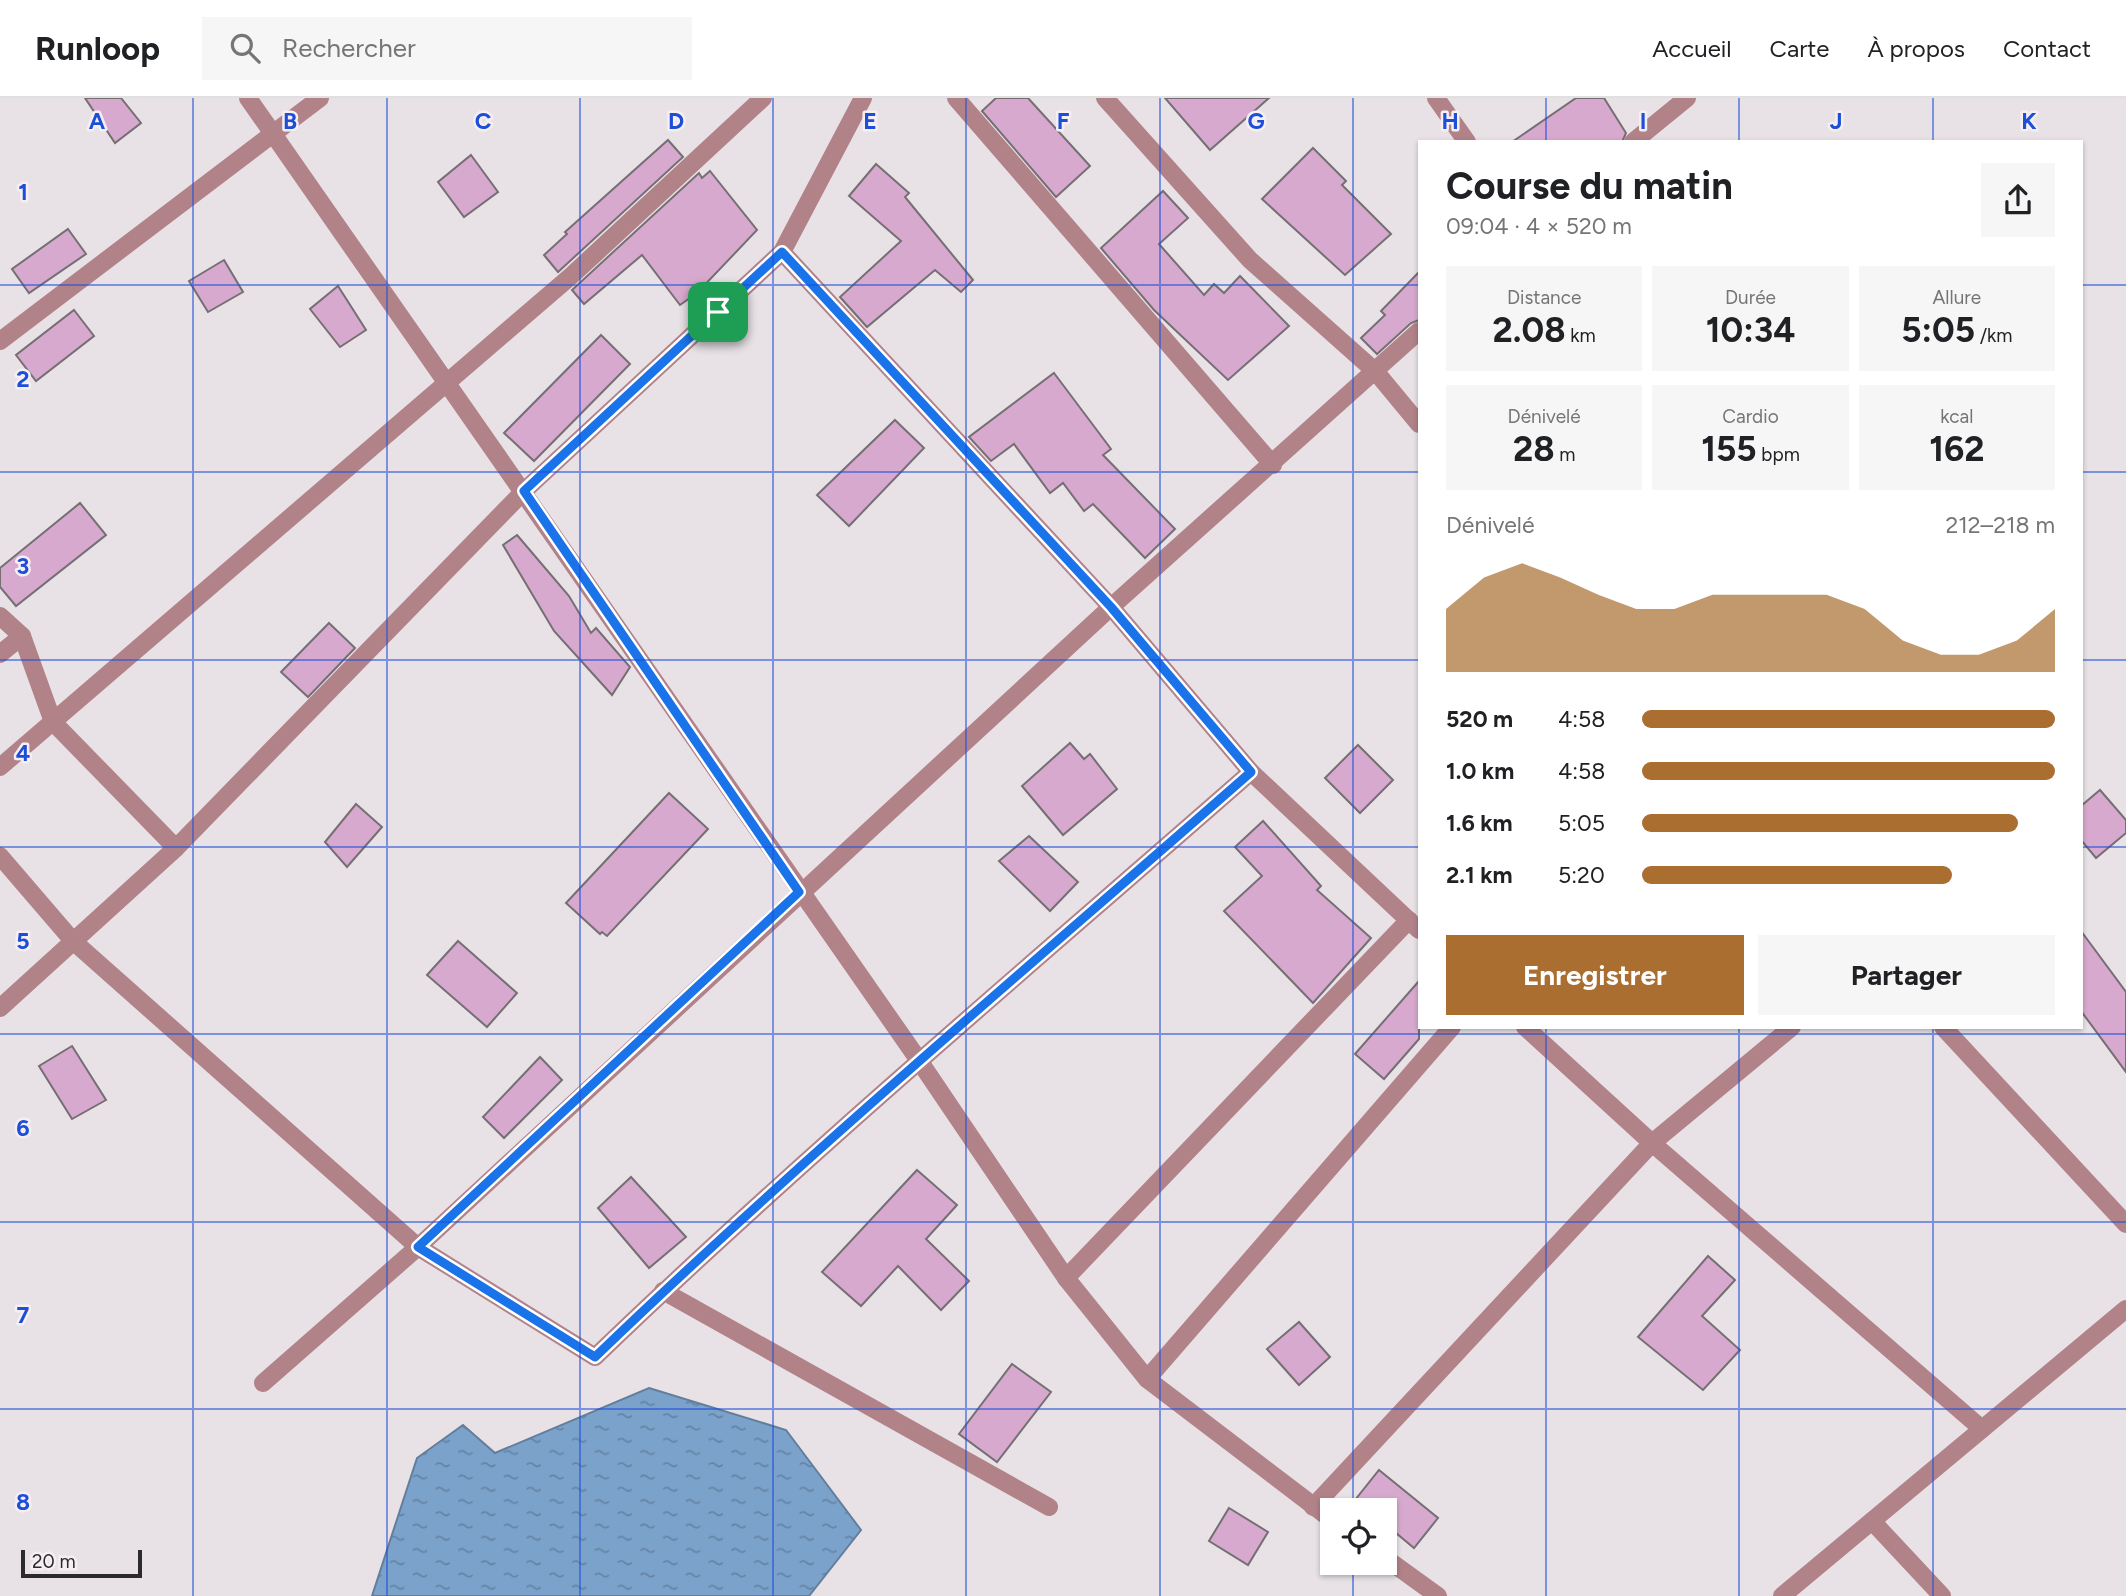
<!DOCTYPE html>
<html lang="fr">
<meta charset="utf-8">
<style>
:root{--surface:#fff;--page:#f6f6f6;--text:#202124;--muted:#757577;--line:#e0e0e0;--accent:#a96e30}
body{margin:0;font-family:Figtree,sans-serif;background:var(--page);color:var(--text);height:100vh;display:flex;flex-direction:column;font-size:26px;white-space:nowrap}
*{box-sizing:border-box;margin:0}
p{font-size:23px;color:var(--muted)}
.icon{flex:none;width:38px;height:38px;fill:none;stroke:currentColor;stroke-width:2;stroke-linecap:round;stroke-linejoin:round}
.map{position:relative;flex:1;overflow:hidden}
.side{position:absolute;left:1418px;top:42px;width:665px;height:889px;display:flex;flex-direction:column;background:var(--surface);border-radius:0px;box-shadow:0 2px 5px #0004}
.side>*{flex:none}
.controls{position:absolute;left:1320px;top:1400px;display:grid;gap:14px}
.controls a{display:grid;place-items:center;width:77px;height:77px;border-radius:0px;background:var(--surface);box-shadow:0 2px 5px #0004;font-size:35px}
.scale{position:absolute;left:21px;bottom:18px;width:121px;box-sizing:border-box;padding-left:7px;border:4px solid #2c2a2c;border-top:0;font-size:19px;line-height:24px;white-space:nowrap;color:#2c2a2c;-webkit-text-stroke:5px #f5eff4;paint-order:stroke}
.pin{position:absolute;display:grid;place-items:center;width:60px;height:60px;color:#fff;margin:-30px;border-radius:14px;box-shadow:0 4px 10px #0006}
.round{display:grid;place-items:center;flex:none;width:74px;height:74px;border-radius:0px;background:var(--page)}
.headline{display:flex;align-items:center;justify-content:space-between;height:119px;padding:0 28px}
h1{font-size:38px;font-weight:700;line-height:52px}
.metrics{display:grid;grid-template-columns:repeat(3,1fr);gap:10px;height:119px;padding:7px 28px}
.metrics div{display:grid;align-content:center;border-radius:0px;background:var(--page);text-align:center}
.metrics b{font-size:35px;font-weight:700}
.metrics small{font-size:19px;font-weight:400}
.metrics p{font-size:19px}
.chart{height:196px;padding:14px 28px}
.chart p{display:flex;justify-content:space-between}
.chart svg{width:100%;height:126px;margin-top:7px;fill:var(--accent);opacity:.7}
.action{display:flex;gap:14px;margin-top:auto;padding:14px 28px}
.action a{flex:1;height:80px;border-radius:0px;background:var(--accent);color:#fff;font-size:28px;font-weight:700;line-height:80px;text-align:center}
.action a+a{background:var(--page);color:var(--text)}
ul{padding:0 28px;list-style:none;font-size:23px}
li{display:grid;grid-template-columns:112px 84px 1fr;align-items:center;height:52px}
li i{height:18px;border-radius:9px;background:var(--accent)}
header{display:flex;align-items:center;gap:42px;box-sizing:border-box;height:98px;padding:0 35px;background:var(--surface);border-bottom:2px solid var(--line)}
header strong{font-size:33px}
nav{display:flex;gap:38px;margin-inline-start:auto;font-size:24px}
.search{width:490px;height:63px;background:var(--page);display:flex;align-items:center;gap:18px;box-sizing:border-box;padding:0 24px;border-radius:0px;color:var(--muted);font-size:26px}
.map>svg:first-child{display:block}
.water{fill:url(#water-ripples);stroke:#637e9b;stroke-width:2}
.building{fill:#d8a9ce;stroke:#756f74;stroke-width:2}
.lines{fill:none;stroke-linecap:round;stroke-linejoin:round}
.minor{stroke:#b28289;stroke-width:18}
.route-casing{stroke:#fff;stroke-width:14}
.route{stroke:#1a73e8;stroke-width:9}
.grid{fill:none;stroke:#1d4ed8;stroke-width:2;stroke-opacity:0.55}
.grid-label{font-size:23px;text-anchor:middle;font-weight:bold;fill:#1d4ed8;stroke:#f5eff4;stroke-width:5;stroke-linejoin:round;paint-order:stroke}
</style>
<header>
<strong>Runloop</strong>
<div class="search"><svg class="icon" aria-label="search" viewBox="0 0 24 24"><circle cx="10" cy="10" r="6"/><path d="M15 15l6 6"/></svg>Rechercher</div>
<nav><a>Accueil</a><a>Carte</a><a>À propos</a><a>Contact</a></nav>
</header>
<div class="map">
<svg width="2126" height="1498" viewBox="0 0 2126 1498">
<defs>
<pattern id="water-ripples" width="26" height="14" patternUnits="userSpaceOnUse" patternTransform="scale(1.75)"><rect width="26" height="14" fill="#7ba2cb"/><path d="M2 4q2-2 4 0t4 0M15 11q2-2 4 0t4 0" fill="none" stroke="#6584a5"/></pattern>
</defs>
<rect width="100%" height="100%" fill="#e8e2e7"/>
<path class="water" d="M 649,1290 L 786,1332 L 861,1432 L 809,1498 L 372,1498 L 417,1360 L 463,1327 L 495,1355 Z"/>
<g class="building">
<path d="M 85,0 L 121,0 L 141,25 L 115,45 Z"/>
<path d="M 996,0 L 1028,0 L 1090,68 L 1056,99 L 982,13 Z"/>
<path d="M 1165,0 L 1269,0 L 1210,52 Z"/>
<path d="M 1576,0 L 1604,0 L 1626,35 L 1622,44 L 1512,44 Z"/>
<path d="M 668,42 L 683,59 L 558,174 L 544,157 L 567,136 L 565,134 Z"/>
<path d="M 1313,50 L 1346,83 L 1342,87 L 1391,136 L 1345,177 L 1262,101 Z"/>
<path d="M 471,57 L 498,94 L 464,119 L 438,84 Z"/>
<path d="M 876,66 L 909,95 L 905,99 L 973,182 L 961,194 L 935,172 L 867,229 L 840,199 L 901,143 L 849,98 Z"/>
<path d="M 710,73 L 757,132 L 697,195 L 680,207 L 642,157 L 584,206 L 572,192 L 699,75 L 702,80 Z"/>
<path d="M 1163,93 L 1188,120 L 1159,146 L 1204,197 L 1214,186 L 1224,195 L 1240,178 L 1289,228 L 1228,282 L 1154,212 L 1101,150 Z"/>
<path d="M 68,131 L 86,156 L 29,195 L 12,171 Z"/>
<path d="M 224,162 L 243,194 L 208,214 L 189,183 Z"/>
<path d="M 1419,174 L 1419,222 L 1411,225 L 1377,256 L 1361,240 L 1385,217 L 1381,213 Z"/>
<path d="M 338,188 L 366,232 L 340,249 L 310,211 Z"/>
<path d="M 74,212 L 94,238 L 36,283 L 16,257 Z"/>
<path d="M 601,237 L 630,266 L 534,363 L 504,335 Z"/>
<path d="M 1054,275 L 1111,351 L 1103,357 L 1175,431 L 1145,460 L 1093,406 L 1084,413 L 1063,385 L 1050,395 L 1014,346 L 991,363 L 969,339 Z"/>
<path d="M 895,322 L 924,350 L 849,428 L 817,397 Z"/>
<path d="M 80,405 L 106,437 L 16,508 L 0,489 L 0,470 Z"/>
<path d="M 517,437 L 569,498 L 591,535 L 596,530 L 630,569 L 612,597 L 554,533 L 503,447 Z"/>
<path d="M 329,525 L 355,550 L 308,599 L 281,574 Z"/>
<path d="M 1070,645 L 1084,661 L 1090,656 L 1117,691 L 1063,737 L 1022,688 Z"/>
<path d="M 1358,647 L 1393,682 L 1360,715 L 1325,680 Z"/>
<path d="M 2100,692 L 2126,722 L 2126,735 L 2096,760 L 2081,742 L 2081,708 Z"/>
<path d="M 669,695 L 708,731 L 607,838 L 602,834 L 600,836 L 566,805 Z"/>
<path d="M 356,706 L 382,729 L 347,769 L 325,744 Z"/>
<path d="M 1263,723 L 1321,788 L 1317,792 L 1371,840 L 1313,905 L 1224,813 L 1262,778 L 1235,749 Z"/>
<path d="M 1029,738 L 1078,784 L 1050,813 L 999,763 Z"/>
<path d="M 2081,833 L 2126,894 L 2126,974 L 2081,913 Z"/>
<path d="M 458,843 L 517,895 L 487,929 L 427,877 Z"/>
<path d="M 1419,883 L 1419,941 L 1384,981 L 1355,956 Z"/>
<path d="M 72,948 L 106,1002 L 72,1021 L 39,968 Z"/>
<path d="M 540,959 L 562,982 L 504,1040 L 483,1019 Z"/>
<path d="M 917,1072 L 957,1107 L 926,1141 L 969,1183 L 941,1212 L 898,1168 L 861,1208 L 822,1174 Z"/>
<path d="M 631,1079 L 686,1139 L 649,1170 L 598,1110 Z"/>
<path d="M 1708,1158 L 1735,1182 L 1702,1218 L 1740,1252 L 1703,1292 L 1638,1239 Z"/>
<path d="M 1299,1224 L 1330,1259 L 1299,1287 L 1267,1251 Z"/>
<path d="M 1012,1266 L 1051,1294 L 997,1364 L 959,1336 Z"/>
<path d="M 1379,1372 L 1438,1420 L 1414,1450 L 1384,1425 L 1384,1412 L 1368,1412 L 1355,1402 Z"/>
<path d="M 1229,1410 L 1268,1434 L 1248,1467 L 1209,1443 Z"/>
</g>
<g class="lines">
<g class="minor">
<path d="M 248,0 L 920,964 L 1066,1180 L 1147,1281 L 1332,1422"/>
<path d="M 956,0 L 1273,367"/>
<path d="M 1105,0 L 1250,162 L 1376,274 L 1419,326"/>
<path d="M 1436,0 L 1467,44"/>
<path d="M 1633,44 L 1687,0"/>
<path d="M 782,154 L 1111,509 L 1251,674 L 1419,832"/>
<path d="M 0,243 L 320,0"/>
<path d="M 0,518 L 22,538 L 53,624 L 176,750"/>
<path d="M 0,556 L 22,538"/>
<path d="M 0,669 L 571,178 L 763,0"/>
<path d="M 0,758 L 73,843 L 418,1149 L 595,1259 C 806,1056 1031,867 1251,674"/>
<path d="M 0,910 L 176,750 L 524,393 L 782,154 L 863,0"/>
<path d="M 1525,929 L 1652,1045 L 1982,1331"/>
<path d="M 1943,929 L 2126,1126"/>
<path d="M 1066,1180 L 1409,822"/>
<path d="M 663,1193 L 1049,1409"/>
<path d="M 1147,1281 L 1452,929"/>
<path d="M 263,1285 L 418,1149 L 1111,509 L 1419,233"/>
<path d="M 1313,1409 L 1652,1045 L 1792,929"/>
<path d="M 1872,1423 L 1942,1498"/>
<path d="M 1384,1459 L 1438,1498"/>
<path d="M 1782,1498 L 2126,1211"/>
</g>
</g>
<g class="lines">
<defs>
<path id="route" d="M 782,154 L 1111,509 L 1251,674 C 1031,867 806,1056 595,1259 L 418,1149 L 799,794 L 524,393 Z"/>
</defs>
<use href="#route" class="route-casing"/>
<use href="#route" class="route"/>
</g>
<path class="grid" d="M 193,0 L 193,1498M 387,0 L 387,1498M 580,0 L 580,1498M 773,0 L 773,1498M 966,0 L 966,1498M 1160,0 L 1160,1498M 1353,0 L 1353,1412M 1546,0 L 1546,44M 1739,0 L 1739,44M 1933,0 L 1933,44M 0,187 L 1419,187M 2081,187 L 2126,187M 0,374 L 1419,374M 2081,374 L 2126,374M 0,562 L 1419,562M 2081,562 L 2126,562M 0,749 L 1419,749M 2081,749 L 2126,749M 1546,929 L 1546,1498M 1739,929 L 1739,1498M 1933,929 L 1933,1498M 0,936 L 2126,936M 0,1124 L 2126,1124M 0,1311 L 2126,1311M 1353,1465 L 1353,1498"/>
<g class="grid-label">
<text x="97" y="31">A</text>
<text x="290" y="31">B</text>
<text x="483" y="31">C</text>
<text x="676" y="31">D</text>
<text x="870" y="31">E</text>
<text x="1063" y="31">F</text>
<text x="1256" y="31">G</text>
<text x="1450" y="31">H</text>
<text x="1643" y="31">I</text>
<text x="1836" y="31">J</text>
<text x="2029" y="31">K</text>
<text x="23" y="102">1</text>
<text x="23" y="289">2</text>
<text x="23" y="476">3</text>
<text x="23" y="663">4</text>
<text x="23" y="851">5</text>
<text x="23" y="1038">6</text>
<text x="23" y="1225">7</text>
<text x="23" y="1412">8</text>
</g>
</svg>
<div class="controls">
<a><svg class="icon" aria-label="locate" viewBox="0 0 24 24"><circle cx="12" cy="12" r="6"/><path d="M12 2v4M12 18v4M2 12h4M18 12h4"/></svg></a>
</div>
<div class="scale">20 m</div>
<div class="pin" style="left:718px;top:214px;background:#1e9e55"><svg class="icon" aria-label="arrive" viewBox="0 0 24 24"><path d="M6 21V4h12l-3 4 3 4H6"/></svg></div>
<section class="side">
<div class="headline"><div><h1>Course du matin</h1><p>09:04 · 4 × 520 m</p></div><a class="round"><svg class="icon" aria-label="share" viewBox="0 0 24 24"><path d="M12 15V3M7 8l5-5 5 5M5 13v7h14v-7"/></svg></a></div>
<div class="metrics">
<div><p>Distance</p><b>2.08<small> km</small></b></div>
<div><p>Durée</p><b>10:34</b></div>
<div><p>Allure</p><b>5:05<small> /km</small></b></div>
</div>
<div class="metrics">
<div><p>Dénivelé</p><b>28<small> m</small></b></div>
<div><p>Cardio</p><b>155<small> bpm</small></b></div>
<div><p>kcal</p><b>162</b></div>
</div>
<div class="chart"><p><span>Dénivelé</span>212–218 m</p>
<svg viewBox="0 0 160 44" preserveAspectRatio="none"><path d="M0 44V22L10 11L20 6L30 11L40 17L50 22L60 22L70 17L80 17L90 17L100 17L110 22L120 33L130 38L140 38L150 33L160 22V44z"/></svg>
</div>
<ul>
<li><b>520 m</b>4:58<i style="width:100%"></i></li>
<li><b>1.0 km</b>4:58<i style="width:100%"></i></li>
<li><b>1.6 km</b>5:05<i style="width:91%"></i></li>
<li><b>2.1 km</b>5:20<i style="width:75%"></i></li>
</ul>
<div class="action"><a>Enregistrer</a><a>Partager</a></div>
</section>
</div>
